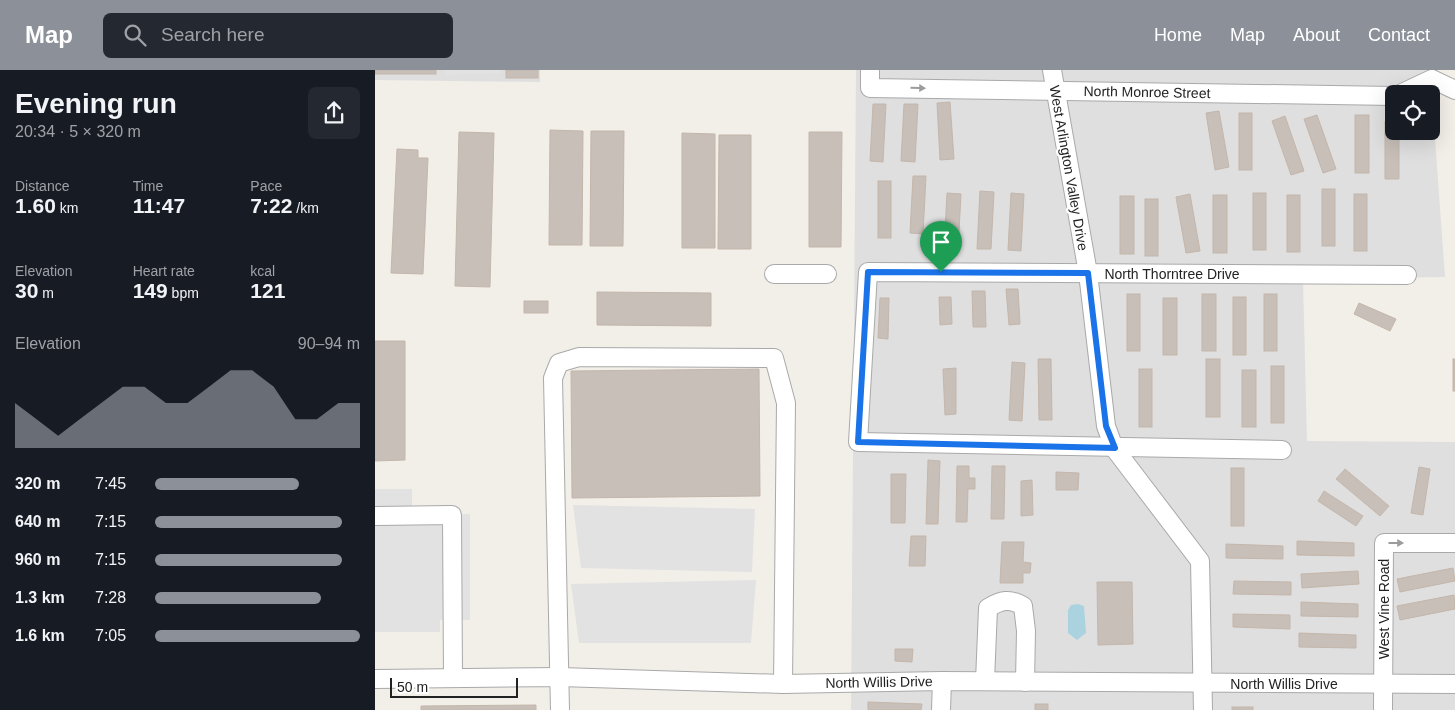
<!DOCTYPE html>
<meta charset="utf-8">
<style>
:root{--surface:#171b24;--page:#242831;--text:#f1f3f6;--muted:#9ea1a6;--accent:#8c9099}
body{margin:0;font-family:Helvetica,sans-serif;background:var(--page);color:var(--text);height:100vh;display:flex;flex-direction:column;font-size:19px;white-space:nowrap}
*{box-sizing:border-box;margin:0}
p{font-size:16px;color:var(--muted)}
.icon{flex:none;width:28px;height:28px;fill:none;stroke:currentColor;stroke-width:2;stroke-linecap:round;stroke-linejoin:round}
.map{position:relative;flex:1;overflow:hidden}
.sheet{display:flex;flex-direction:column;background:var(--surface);width:375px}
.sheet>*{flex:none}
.controls{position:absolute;left:1010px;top:15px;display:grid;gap:10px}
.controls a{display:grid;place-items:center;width:55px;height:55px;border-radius:8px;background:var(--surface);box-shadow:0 5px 20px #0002;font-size:25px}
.scale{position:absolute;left:15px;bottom:12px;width:128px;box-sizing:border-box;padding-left:5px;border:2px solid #222;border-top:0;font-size:14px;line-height:18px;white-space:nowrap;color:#222;-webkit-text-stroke:4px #fff;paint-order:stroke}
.pin{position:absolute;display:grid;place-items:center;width:42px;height:42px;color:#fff;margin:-51px -21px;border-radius:50% 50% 50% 0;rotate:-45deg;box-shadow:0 0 5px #0007}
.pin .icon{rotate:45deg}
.round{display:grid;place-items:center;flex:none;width:52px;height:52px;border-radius:8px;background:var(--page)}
.headline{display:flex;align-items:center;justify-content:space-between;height:85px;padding:0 15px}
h1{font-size:28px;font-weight:700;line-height:38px}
.metrics{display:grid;grid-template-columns:repeat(3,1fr);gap:8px;height:85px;padding:5px 15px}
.metrics div{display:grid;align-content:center}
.metrics b{font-size:21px;font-weight:700}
.metrics small{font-size:14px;font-weight:400}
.metrics p{font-size:14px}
.chart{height:140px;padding:10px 15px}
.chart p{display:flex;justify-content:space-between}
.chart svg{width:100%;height:90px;margin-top:5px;fill:var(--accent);opacity:.7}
ul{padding:0 15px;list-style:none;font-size:16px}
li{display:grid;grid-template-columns:80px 60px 1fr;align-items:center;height:38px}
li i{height:12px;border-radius:6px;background:var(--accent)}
header{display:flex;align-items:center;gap:30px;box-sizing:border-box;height:70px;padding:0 25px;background:var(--accent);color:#fff}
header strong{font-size:24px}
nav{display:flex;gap:28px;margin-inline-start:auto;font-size:18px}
.search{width:350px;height:45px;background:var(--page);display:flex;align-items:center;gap:12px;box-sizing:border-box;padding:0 18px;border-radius:8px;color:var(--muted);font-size:19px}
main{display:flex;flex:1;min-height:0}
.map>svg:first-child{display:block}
.residential{fill:#e0dfdf;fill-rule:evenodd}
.parking{fill:#e2e2e2}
.water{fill:#aad3df}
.building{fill:#c7bfb8;stroke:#c4b6ab}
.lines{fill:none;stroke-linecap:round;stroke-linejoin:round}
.minor-casing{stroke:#a9a9a9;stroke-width:20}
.minor{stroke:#fff;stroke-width:18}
.oneway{fill:#9c9c9c}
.route-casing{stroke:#fff;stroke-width:10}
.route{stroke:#1a73e8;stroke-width:6}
.labels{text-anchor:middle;stroke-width:4.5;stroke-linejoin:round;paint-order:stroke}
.street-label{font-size:14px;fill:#222;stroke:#fff}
</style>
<header>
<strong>Map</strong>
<div class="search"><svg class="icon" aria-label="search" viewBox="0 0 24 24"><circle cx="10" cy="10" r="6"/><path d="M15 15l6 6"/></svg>Search here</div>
<nav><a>Home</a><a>Map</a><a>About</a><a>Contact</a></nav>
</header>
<main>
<section class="sheet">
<div class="headline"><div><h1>Evening run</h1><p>20:34 · 5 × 320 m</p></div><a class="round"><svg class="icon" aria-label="share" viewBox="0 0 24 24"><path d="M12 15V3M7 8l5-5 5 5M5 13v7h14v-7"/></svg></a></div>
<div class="metrics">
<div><p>Distance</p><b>1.60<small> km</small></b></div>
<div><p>Time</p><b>11:47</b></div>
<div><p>Pace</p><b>7:22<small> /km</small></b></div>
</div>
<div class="metrics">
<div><p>Elevation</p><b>30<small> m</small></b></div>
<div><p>Heart rate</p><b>149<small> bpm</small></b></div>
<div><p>kcal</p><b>121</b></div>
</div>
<div class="chart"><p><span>Elevation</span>90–94 m</p>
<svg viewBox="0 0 160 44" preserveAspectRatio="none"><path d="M0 44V22L10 30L20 38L30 30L40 22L50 14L60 14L70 22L80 22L90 14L100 6L110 6L120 14L130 30L140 30L150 22L160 22V44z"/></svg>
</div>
<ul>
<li><b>320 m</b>7:45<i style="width:70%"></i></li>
<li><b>640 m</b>7:15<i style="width:91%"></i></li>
<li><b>960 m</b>7:15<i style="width:91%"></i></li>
<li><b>1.3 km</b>7:28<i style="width:81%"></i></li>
<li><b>1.6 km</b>7:05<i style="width:100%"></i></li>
</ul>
</section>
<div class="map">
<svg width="1080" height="640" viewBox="0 0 1080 640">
<rect width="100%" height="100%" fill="#f2efe9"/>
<g class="residential">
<path d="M 0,0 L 165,0 L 165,12 L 0,10 Z"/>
<path d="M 481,0 L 1055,0 L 1070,207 L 928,209 L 932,371 L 1080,372 L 1080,640 L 476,640 ZM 1019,24 L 1056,24 L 1056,61 L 1019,61 Z"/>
</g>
<g class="parking">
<path d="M 70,0 L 126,0 L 126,3 L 70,5 Z"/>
<path d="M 0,419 L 37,419 L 37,445 L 95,444 L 95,550 L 65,550 L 65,562 L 0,562 Z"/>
<path d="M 198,435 L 380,439 L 377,502 L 206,498 Z"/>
<path d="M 381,510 L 376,573 L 204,573 L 196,514 Z"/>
</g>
<path class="water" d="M 703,534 L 709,536 L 711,563 L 702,570 L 693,563 L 693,540 L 696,535 Z"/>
<g class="building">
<rect x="0" y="0" width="61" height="4"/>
<rect x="131" y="0" width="32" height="8"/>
<path d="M 575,32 L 579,89 L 565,90 L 562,33 Z"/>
<path d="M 498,34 L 511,34 L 508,92 L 495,91 Z"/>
<path d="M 529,34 L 543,34 L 540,92 L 526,91 Z"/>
<path d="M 844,41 L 854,97 L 840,100 L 831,43 Z"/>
<rect x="864" y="43" width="13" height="57"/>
<path d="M 942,45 L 961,99 L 948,103 L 929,49 Z"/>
<rect x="980" y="45" width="14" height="58"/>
<path d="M 910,46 L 929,101 L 916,105 L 897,51 Z"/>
<path d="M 1010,51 L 1019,51 L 1019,61 L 1024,61 L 1024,109 L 1010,109 Z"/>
<path d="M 175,60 L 208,61 L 207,175 L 174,175 Z"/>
<path d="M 216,61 L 249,61 L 248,176 L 215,176 Z"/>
<path d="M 84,62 L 119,63 L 115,217 L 80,216 Z"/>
<path d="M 434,62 L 467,62 L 466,177 L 434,177 Z"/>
<path d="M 307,63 L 340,64 L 340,178 L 307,178 Z"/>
<path d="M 344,65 L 376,65 L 376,179 L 343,179 Z"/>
<path d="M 22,79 L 43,80 L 43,88 L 53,88 L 48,204 L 16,203 Z"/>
<path d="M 538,106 L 551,106 L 548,164 L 535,163 Z"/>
<rect x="503" y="111" width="13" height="57"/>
<rect x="947" y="119" width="13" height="57"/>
<path d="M 605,121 L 619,122 L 616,179 L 602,179 Z"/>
<path d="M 572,123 L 586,124 L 583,181 L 569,181 Z"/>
<path d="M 636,123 L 649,124 L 646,181 L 633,180 Z"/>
<rect x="878" y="123" width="13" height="57"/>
<path d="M 815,124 L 825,181 L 811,183 L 801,127 Z"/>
<rect x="979" y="124" width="13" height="57"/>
<rect x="838" y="125" width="14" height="58"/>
<rect x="912" y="125" width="13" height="57"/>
<rect x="745" y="126" width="14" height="58"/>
<rect x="770" y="129" width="13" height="57"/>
<path d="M 631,219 L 643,219 L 645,254 L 634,255 Z"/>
<path d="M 597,221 L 610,221 L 611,257 L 598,257 Z"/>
<path d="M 222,222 L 336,223 L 336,256 L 222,255 Z"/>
<rect x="752" y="224" width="13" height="57"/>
<rect x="827" y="224" width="14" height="57"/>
<rect x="889" y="224" width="13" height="57"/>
<path d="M 564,227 L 576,227 L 577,254 L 565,255 Z"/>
<rect x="858" y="227" width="13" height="58"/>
<path d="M 505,228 L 514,228 L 513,269 L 503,268 Z"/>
<rect x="788" y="228" width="14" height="57"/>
<rect x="149" y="231" width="24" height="12"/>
<path d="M 984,233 L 1021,249 L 1015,261 L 979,244 Z"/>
<path d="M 0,271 L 30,271 L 30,390 L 0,391 Z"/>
<path d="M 663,289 L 676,289 L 677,350 L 664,350 Z"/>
<rect x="831" y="289" width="14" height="58"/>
<rect x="1078" y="289" width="2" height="32"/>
<path d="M 637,292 L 650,293 L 647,351 L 634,350 Z"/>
<rect x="896" y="296" width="13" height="57"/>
<path d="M 581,298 L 581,344 L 570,345 L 568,299 Z"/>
<path d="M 384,299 L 385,426 L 197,428 L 196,301 Z"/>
<rect x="764" y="299" width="13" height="58"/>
<rect x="867" y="300" width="14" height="57"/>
<path d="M 553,390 L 565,391 L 563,454 L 551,454 Z"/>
<path d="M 582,396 L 594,396 L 594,408 L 600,408 L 600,419 L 593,419 L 592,452 L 581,452 Z"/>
<path d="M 617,396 L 630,396 L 629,449 L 616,449 Z"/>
<path d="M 1044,397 L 1055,399 L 1048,445 L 1036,443 Z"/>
<rect x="856" y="398" width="13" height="58"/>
<path d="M 970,399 L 1014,436 L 1005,446 L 961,409 Z"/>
<path d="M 681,402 L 704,403 L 703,420 L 681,420 Z"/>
<path d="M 516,404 L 531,404 L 530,453 L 516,453 Z"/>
<path d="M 657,410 L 658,445 L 646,446 L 646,411 Z"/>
<path d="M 949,421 L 988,446 L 981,456 L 943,431 Z"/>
<path d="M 536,466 L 551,466 L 550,496 L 534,496 Z"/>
<path d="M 922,471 L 979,473 L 979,486 L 922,485 Z"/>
<path d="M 627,472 L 649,472 L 648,492 L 656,493 L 655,503 L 648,503 L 648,513 L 625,513 Z"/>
<path d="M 851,474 L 908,476 L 908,489 L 851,488 Z"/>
<path d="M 1078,498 L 1080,511 L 1025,522 L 1022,509 Z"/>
<path d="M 983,501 L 984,514 L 927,518 L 926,504 Z"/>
<path d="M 859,511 L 916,512 L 916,525 L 858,524 Z"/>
<path d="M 722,512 L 757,512 L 758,574 L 723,575 Z"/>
<path d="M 1079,525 L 1080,539 L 1025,550 L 1022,536 Z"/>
<path d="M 926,532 L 983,534 L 983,547 L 926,546 Z"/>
<path d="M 858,544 L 915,545 L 915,559 L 858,557 Z"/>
<path d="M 924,563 L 981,565 L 981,578 L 924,577 Z"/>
<path d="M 520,579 L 538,579 L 537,592 L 520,591 Z"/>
<path d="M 493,632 L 547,634 L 546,640 L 493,640 Z"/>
<rect x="660" y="634" width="13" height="6"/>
<path d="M 161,635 L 161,640 L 46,640 L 46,636 Z"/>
<rect x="857" y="637" width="21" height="3"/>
</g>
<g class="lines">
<defs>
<g id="minor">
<path d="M 495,0 L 495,18 L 1019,26"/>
<path d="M 677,0 L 713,203 L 731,356 L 739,378 L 825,491 L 828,640"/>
<path d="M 1025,24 L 1057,9 L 1080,20"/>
<path d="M 399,204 L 452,204"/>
<path d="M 907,380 L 483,372 L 493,202 L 1032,205"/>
<path d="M 0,446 L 77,445 L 78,608"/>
<path d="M 0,609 L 185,607 L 408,614 L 567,611 L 1080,614"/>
<path d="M 610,611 L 613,538 C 626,530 635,528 648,536 L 651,561 L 650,612"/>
<path d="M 185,640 L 178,308 L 184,293 L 204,287 L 399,288 L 411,333 L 408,614"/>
<path d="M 566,640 L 567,611"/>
<path d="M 1008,640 L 1009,473 L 1080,473"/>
</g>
</defs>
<use href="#minor" class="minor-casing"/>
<use href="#minor" class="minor"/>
</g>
<defs><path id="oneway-solid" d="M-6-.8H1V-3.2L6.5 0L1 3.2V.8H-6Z" transform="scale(1.25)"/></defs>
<g class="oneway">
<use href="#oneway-solid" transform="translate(543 18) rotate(1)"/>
<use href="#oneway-solid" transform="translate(1021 473)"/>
</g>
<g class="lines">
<defs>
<path id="route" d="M 493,202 L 713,203 L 731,356 L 740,378 L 483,372 Z"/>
</defs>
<use href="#route" class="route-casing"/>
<use href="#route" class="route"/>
</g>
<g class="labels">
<g class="street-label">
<text transform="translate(772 22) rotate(1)" y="5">North Monroe Street</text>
<text transform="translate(694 98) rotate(80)" y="5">West Arlington Valley Drive</text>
<text x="797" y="209">North Thorntree Drive</text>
<text transform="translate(1009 539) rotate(-90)" y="5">West Vine Road</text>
<text transform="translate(504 612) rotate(-1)" y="5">North Willis Drive</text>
<text x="909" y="619">North Willis Drive</text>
</g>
</g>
</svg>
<div class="controls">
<a><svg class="icon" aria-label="locate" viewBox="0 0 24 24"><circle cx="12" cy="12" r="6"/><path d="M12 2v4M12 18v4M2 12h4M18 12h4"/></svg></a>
</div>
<div class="scale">50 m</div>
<div class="pin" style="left:566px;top:202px;background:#1e9e55"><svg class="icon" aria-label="arrive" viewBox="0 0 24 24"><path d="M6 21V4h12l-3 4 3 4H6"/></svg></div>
</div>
</main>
